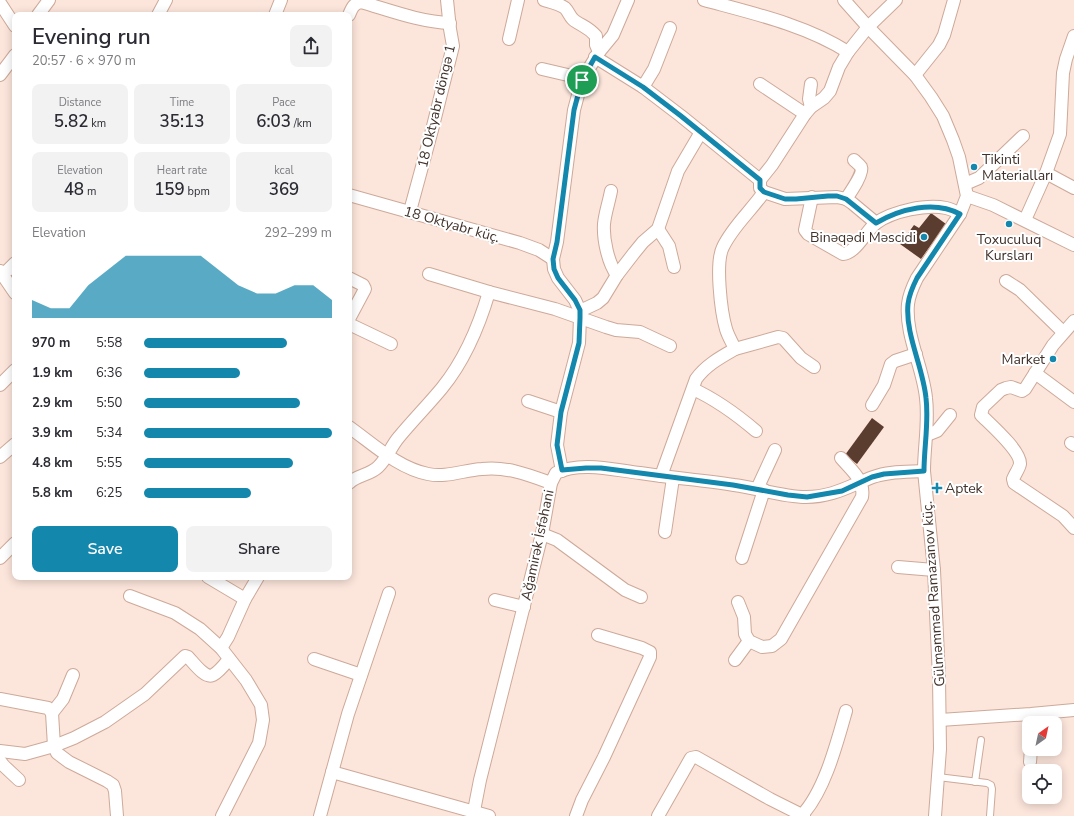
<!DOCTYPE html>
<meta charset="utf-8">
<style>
:root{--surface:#fff;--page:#f2f2f3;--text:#2b2b33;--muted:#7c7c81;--accent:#1487ad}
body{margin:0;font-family:"Nunito Sans",sans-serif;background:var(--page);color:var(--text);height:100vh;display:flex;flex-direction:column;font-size:15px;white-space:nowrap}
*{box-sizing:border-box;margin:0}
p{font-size:13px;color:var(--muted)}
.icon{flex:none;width:22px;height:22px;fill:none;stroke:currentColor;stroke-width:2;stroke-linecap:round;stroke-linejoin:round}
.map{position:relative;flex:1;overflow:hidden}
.panel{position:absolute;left:12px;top:12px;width:340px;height:568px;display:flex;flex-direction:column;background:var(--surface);border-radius:8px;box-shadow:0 2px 10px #0003}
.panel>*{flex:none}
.needle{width:26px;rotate:33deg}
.fabs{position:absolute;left:1022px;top:716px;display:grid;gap:8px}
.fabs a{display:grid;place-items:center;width:40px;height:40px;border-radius:8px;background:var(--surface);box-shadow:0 2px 10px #0003;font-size:20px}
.pin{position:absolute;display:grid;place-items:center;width:34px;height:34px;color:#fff;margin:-17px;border:2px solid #fff;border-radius:50%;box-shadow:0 1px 4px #0007}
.round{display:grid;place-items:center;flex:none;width:42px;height:42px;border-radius:8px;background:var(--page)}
.summary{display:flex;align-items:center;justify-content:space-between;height:68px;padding:0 20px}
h1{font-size:22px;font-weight:600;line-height:30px}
.stats{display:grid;grid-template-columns:repeat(3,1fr);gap:6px;height:68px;padding:4px 20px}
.stats div{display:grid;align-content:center;border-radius:8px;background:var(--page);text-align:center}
.stats b{font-size:17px;font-weight:600}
.stats small{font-size:11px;font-weight:400}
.stats p{font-size:11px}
.chart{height:112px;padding:8px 20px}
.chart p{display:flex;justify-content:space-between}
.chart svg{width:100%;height:72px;margin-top:4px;fill:var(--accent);opacity:.7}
.button{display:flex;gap:8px;margin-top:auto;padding:8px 20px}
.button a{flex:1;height:46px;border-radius:8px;background:var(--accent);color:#fff;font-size:16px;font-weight:600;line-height:46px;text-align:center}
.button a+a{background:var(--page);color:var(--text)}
ul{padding:0 20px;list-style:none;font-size:13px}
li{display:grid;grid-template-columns:64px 48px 1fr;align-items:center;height:30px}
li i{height:10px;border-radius:5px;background:var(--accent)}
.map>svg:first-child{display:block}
.building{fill:#5b3d2f}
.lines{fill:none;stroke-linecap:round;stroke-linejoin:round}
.service-casing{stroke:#cda999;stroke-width:8}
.minor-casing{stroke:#cda999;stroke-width:14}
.service{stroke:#fff;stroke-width:6}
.minor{stroke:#fff;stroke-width:12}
.route-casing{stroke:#fff;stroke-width:8}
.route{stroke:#1487ad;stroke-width:5}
.poi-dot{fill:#1487ad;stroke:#fff;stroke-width:1.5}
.labels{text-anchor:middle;stroke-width:4;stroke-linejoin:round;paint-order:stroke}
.street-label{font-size:14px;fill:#40322b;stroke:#fff}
.poi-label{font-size:14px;fill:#40322b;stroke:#fff;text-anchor:start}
</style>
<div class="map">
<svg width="1074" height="816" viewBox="0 0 1074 816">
<rect width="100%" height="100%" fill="#fce5db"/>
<g class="building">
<path d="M 931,213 L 946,224 L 921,259 L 900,244 L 914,225 L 919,228 Z"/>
<path d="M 872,418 L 884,427 L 857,464 L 845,455 Z"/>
</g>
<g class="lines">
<defs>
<g id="service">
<path d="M 938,777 L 987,783 L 991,785 L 992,789 L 990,816"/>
<path d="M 975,782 L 981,740"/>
</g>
<g id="minor">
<path d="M 544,0 C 551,2 560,4 565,8 C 569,12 570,18 575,21 C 584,27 588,27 596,36 L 596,45 L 599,52"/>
<path d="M 704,0 C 752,13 806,25 848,52"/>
<path d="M 844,0 L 868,27 L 915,75 L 931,97 L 943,116 L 953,140 L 959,157 L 967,196 L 960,214 L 917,278 C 913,286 909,295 908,304 C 905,335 923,367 926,398 C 929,422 924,447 924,471 L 934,570 L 939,678 L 940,749 L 935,816"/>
<path d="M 0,3 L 15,26"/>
<path d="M 38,15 L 49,0"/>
<path d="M 158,15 L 166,0"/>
<path d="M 275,15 L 281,0"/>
<path d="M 349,15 C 352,8 353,4 361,2 C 389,10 420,22 450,23"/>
<path d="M 509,39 L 518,0"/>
<path d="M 595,57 L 643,87 L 681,116 L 760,180"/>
<path d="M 542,69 L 572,76 L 582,80"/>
<path d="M 0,75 L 15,55"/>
<path d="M 915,75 L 939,45 L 944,35 L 954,0"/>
<path d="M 760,84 L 805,114"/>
<path d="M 811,84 L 809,99 L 811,107"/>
<path d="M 643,87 L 654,69 L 670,28"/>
<path d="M 1046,173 L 1074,188"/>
<path d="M 965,184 L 979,178 L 1023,136"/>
<path d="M 611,191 C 609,202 605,213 604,224 C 603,239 608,263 617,275"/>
<path d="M 764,192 L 785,199 L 837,197 L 846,199 L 852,203 L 876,223"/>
<path d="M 349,195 L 520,243 L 539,250 L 553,259"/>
<path d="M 967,196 L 993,205 L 1074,245"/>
<path d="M 812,197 L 805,230 L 808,234 L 843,254 C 856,253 866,231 876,223 C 893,211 926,204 946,208 C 951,209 955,211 960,214"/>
<path d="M 846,199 C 850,193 864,173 861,167 C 859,164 856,162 854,160"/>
<path d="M 410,211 L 432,130 L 453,46 L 450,29 L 447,0"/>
<path d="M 1025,220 L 1046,173 L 1060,134 L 1063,73 L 1066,59 L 1074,36"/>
<path d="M 658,229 L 669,246 L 674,267"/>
<path d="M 0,271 L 15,293"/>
<path d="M 429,274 L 489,292"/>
<path d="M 0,275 L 8,270 L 15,263"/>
<path d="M 349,278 L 363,285 L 365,289 L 349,319"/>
<path d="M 1006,281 L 1020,290 L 1063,332"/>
<path d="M 580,311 L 597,303 L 603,298 L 617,275 L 634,253 L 643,242 L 658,229 L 678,171 L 701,132"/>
<path d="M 1074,321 L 1053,345 L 1025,389 L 1022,391 L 1011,387 L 1006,388 L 1001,390 L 983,407 L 981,415 C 991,425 1021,451 1020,464 C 1019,469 1015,474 1013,479 L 1014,483 L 1063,516 L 1074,528"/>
<path d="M 349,324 L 391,344"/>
<path d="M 735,349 L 778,337 L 783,338 L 801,358 L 814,367"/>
<path d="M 1035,373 L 1074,402"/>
<path d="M 0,385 L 15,370"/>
<path d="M 693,389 C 717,400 736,414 756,431"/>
<path d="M 528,401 L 561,412"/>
<path d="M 872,405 L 884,385 L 891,364 L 895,361 L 916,354"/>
<path d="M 349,427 C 373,444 398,468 428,474 C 446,478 464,470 482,469 C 506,466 529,475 551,483"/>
<path d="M 927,435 L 937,431 L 950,415"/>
<path d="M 1071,443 L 1074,445"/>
<path d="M 0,457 L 15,444"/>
<path d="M 562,471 L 557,445 L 561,412 L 579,343 L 580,318 L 580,311 L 575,300 L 558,278 L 554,269 L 553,259 L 557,242 L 574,110 L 582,80 L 599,52 L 613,35 L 628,0"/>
<path d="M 661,476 L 696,379 C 706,365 721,357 735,349 C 732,342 728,336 726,329 C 721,312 715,262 723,247 C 733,226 751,211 764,192 L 760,188 L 760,180 L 772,165 L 805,114 L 811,107 L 824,98 L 830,91 L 839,67 L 848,52 L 868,27 L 896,0"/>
<path d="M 349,483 C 357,475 370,475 378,467 C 387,459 391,446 399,437 C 413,420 428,405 442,388 C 464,361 479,326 489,292 L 555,309 L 606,327 L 616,330 L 640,332 L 670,346"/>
<path d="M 757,489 L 775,450"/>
<path d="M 665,532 L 673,478"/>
<path d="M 542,534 L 557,540 L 625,590 L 641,597"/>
<path d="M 0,558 L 15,543"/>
<path d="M 742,558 L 764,490"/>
<path d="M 898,567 L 934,570"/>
<path d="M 208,577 L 245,599"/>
<path d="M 130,596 L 175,613 L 200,629 L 221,648 L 246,680 L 261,705 L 263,720 L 259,743 L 222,816"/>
<path d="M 495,600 L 524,607"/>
<path d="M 738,602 L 744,617 L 745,634 L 749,641 L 762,647 L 772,646 L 781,639 L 862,497 C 865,480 851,470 841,458"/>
<path d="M 221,648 L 228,637 L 245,599 L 258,577"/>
<path d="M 314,659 L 361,675"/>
<path d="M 735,660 L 749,641"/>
<path d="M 0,699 L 48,708 L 52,713 L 54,746 L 57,753 L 69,762 L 107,781 L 113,785 L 115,791 L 117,816"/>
<path d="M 52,713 L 63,699 L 73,675"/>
<path d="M 940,720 L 1031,714 L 1074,710"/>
<path d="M 0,751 L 25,754 L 54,746 L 74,738 L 105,722 L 145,694 L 185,656 L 188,657 C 193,662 205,679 213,675 C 219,672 225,664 229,659"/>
<path d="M 0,761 L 4,766 L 19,780"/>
<path d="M 1030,762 L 1031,749"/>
<path d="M 332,772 L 489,816"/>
<path d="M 320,816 L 348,714 L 389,593"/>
<path d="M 473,816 L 480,780 L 542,534 L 551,483 L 556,473 C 581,461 614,470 640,473 C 672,478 703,480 734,485 C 758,488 782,497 806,497 C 833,497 849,486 873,477 C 889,471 907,472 924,471"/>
<path d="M 576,816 L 582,800 L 604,757 L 650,657 L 650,652 L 642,648 L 598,635"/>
<path d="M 658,816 L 687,765 L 691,758 L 696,757 L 770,799 L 804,816"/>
<path d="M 801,816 C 824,793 837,743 846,711"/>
</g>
</defs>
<use href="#service" class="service-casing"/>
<use href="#minor" class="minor-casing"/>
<use href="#service" class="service"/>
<use href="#minor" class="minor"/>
</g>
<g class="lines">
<defs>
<path id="route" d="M 595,57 L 643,87 L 681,116 L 760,180 L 760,188 L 764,192 L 785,199 L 796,199 L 828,196 L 837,196 L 846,199 L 876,223 C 900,209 934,200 960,214 L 917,278 C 913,286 909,295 908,304 C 905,334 923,367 926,398 C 929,422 924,447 924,471 L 884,474 L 872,477 L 842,491 L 807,497 L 788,495 L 733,485 L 601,468 L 586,468 L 562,470 L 557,445 L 561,412 L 579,343 L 580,318 L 580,310 L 575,300 L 558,278 L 554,269 L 553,259 L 557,242 L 574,110 L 582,80 Z"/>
</defs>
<use href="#route" class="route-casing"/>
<use href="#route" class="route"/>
</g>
<g class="poi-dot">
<circle cx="974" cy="167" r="4"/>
<circle cx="1009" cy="224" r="4"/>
<circle cx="924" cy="237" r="4"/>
<circle cx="1053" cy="359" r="4"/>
<path d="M935 482h4v4h4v4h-4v4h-4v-4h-4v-4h4z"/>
</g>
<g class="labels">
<g class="street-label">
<text transform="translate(436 106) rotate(-77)" y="5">18 Oktyabr döngə 1</text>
<text transform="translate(452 224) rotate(16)" y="5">18 Oktyabr küç.</text>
<text transform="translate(537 545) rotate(-78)" y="5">Ağamirək İsfəhani</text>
<text transform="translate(933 594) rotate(-94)" y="5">Gülməmməd Ramazanov küç.</text>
</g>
<g class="poi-label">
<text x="982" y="164">Tikinti<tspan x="982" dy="16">Materialları</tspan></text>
<text x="916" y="242" text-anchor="end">Binəqədi Məscidi</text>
<text x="1009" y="244" text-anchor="middle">Toxuculuq<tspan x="1009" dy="16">Kursları</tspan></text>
<text x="1045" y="364" text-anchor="end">Market</text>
<text x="945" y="493">Aptek</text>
</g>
</g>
</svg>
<div class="fabs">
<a><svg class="needle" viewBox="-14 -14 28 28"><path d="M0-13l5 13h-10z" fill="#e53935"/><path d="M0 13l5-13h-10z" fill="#7c7c81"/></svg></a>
<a><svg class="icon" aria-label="locate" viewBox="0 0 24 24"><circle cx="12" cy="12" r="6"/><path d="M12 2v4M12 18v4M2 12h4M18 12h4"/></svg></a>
</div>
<div class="pin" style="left:582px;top:80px;background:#1e9e55"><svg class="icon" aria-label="arrive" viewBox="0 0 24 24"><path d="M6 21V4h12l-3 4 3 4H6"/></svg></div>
<section class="panel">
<div class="summary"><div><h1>Evening run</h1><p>20:57 · 6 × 970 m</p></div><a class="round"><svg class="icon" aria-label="share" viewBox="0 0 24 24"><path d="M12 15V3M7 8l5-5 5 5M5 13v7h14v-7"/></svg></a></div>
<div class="stats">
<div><p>Distance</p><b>5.82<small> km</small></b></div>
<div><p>Time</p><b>35:13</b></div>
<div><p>Pace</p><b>6:03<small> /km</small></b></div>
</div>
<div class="stats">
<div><p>Elevation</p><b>48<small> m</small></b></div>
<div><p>Heart rate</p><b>159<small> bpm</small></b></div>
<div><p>kcal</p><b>369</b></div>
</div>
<div class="chart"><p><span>Elevation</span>292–299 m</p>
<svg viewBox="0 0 160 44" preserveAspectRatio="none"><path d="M0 44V33L10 38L20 38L30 24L40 15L50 6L60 6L70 6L80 6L90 6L100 15L110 24L120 29L130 29L140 24L150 24L160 33V44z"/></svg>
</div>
<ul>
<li><b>970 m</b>5:58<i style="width:76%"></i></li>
<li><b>1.9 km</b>6:36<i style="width:51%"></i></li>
<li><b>2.9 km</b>5:50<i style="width:83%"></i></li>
<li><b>3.9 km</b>5:34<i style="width:100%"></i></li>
<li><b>4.8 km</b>5:55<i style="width:79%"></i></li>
<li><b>5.8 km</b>6:25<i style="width:57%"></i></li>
</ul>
<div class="button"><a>Save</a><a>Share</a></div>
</section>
</div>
